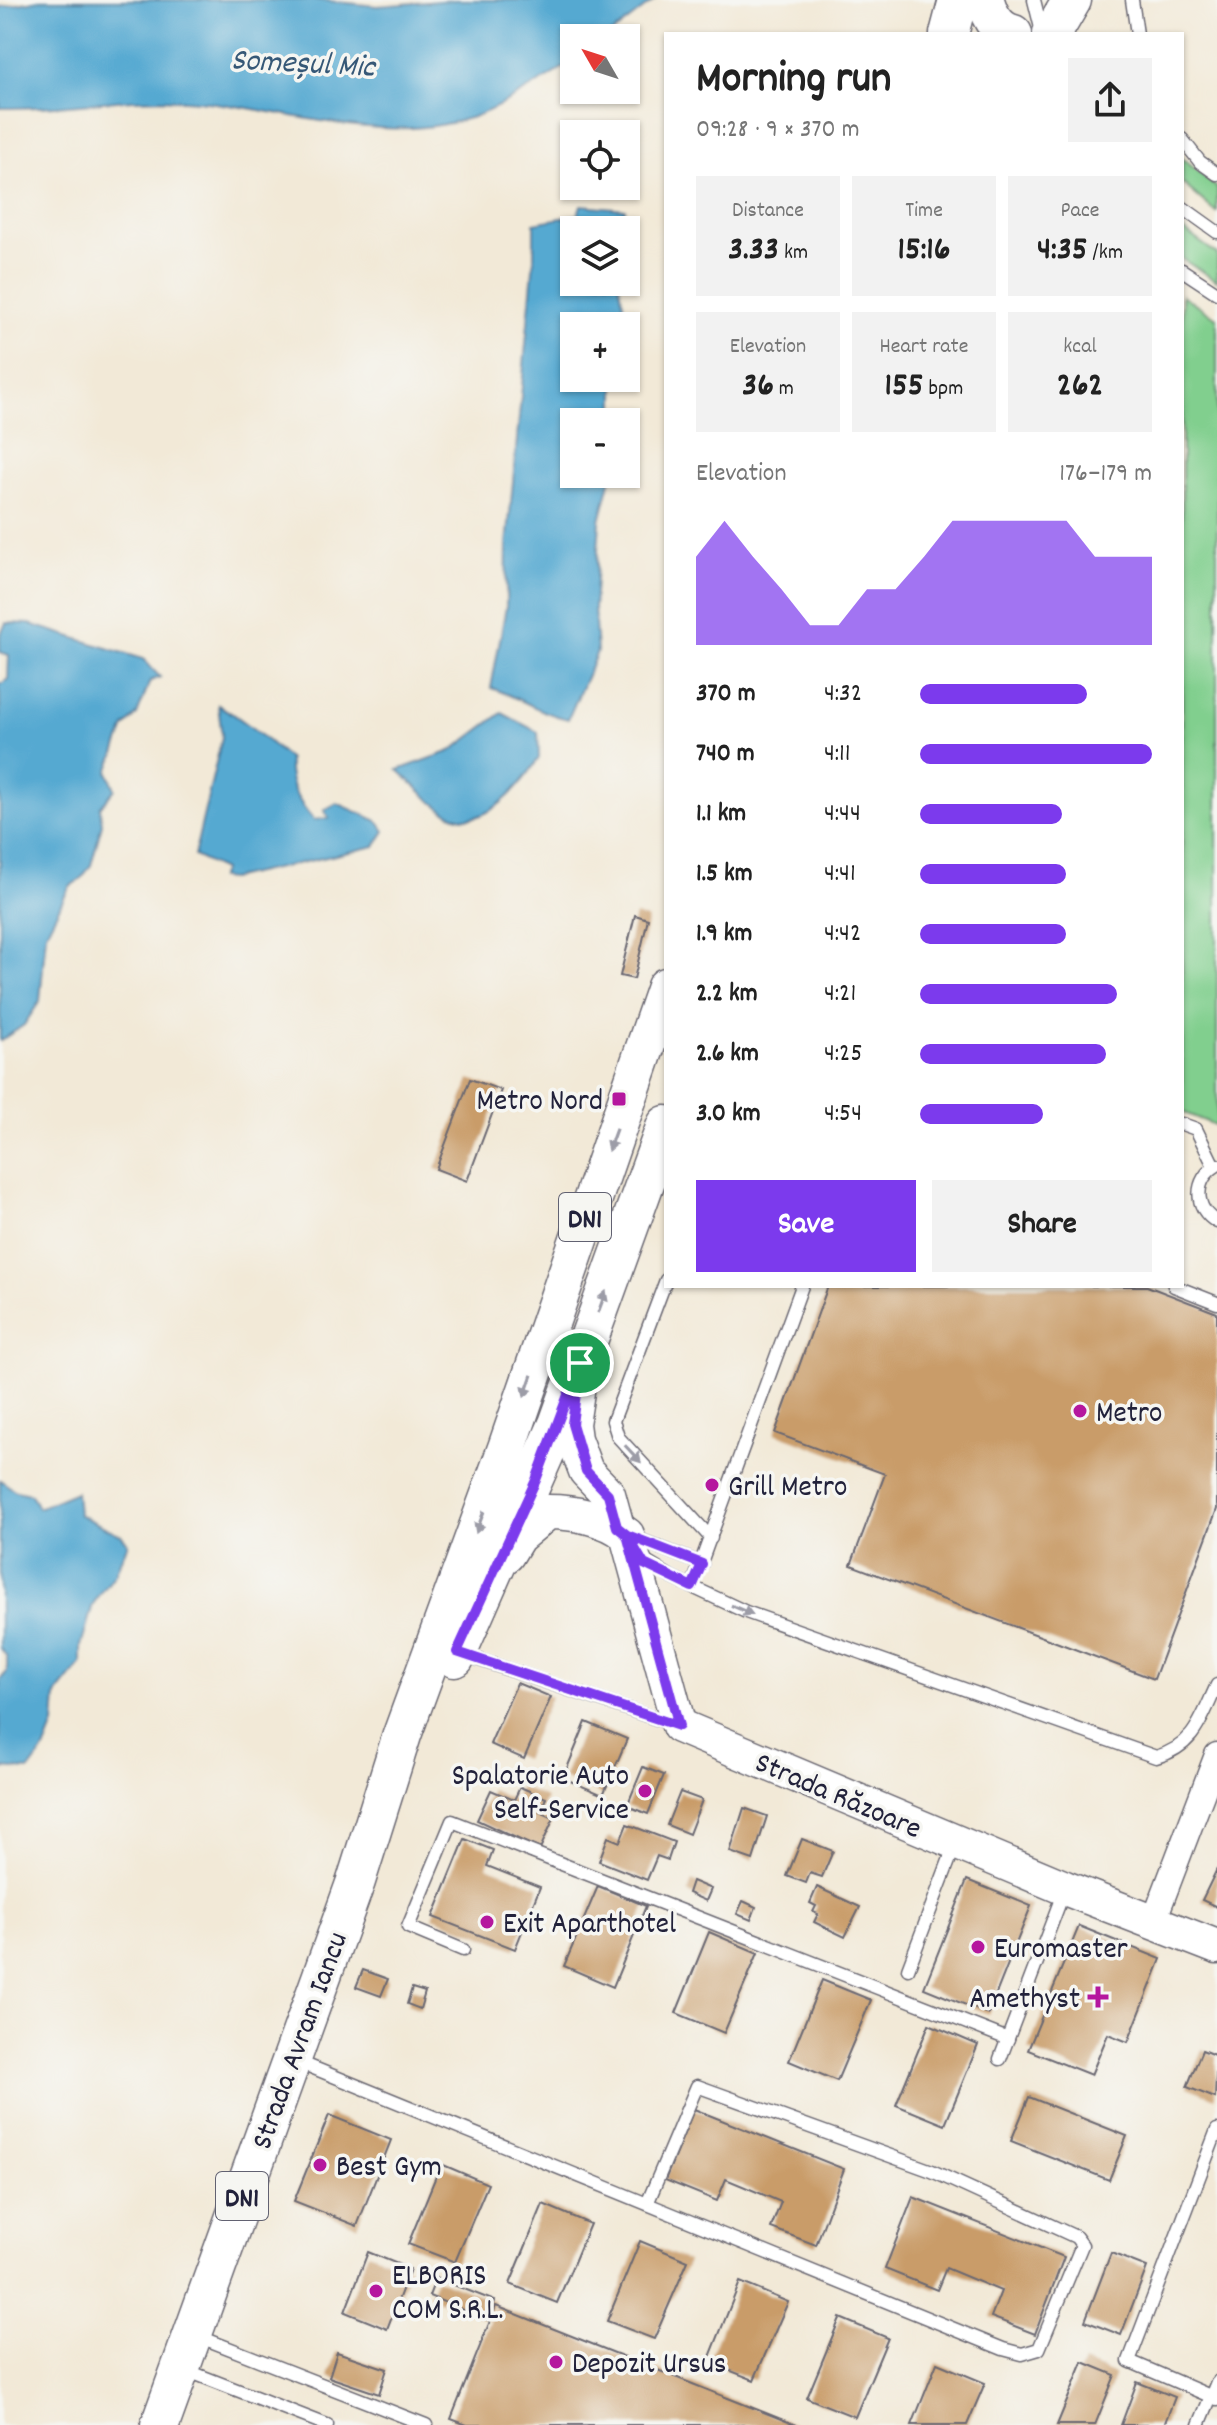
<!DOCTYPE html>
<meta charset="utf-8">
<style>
:root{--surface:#fff;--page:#f2f2f2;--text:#222;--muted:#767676;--accent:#7c3aed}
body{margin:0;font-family:Dekko,sans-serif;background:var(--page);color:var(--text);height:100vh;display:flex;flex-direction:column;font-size:30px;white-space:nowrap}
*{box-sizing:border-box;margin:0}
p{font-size:26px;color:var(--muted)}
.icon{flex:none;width:44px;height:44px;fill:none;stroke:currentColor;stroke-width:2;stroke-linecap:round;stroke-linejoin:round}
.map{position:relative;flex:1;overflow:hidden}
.details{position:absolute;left:664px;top:32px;width:520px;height:1256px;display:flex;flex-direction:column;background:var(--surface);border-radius:0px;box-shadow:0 2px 6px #0004}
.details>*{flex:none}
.needle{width:52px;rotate:309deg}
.tools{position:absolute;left:560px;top:24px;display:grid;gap:16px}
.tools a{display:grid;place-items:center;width:80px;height:80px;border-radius:0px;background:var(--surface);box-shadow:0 2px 6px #0004;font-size:40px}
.pin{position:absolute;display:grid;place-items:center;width:68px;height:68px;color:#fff;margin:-34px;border:4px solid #fff;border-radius:50%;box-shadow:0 2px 8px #0007}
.round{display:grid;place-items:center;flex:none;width:84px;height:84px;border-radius:0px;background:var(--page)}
.head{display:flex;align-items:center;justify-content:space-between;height:136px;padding:0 32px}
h1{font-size:44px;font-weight:700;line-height:60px}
.stats{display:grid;grid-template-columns:repeat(3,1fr);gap:12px;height:136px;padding:8px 32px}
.stats div{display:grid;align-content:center;border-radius:0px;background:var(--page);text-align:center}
.stats b{font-size:34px;font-weight:700}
.stats small{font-size:22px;font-weight:400}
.stats p{font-size:22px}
.chart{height:224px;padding:16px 32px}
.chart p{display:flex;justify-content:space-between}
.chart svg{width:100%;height:144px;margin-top:8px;fill:var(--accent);opacity:.7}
.primary-button{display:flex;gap:16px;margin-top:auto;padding:16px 32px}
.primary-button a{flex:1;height:92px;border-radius:0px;background:var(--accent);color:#fff;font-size:32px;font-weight:700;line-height:92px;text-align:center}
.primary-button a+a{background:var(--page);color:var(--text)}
ul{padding:0 32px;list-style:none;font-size:26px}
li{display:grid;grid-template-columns:128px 96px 1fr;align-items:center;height:60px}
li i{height:20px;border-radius:10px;background:var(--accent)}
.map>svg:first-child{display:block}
.green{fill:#81cf8e;stroke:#527864;stroke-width:2}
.water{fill:#55a9d1;stroke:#3c6686;stroke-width:2}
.building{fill:#c99c69}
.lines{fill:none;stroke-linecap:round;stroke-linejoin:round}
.lane-casing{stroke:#6b6872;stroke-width:15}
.street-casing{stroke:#6b6872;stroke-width:27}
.secondary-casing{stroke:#6b6872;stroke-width:37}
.primary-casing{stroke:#6b6872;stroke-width:41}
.lane{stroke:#fff;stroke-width:12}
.street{stroke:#fff;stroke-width:24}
.secondary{stroke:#fff;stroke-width:34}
.primary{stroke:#fff;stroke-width:38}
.oneway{fill:#9c9ca7}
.route-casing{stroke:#fff;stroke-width:16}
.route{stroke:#7c3aed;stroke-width:10}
.poi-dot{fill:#b5179e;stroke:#f6f6f2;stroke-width:3}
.labels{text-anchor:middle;stroke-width:7;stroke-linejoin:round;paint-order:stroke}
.shield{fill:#f6f6f2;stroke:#626272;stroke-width:2}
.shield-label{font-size:28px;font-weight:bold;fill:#22223b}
.poi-label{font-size:30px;fill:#22223b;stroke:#f6f6f2;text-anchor:start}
.street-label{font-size:30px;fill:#22223b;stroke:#f6f6f2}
.water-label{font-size:32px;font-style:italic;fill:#365877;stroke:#f6f6f2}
</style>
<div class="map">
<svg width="1217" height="2425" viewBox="0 0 1217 2425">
<rect width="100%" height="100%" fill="#f6f6f2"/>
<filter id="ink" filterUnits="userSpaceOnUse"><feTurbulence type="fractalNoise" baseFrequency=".0125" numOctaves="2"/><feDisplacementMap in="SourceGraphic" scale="16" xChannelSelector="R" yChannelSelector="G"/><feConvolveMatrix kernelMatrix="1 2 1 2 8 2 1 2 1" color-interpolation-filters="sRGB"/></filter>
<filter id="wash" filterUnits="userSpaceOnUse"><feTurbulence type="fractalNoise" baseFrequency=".006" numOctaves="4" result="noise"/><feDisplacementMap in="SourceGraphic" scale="32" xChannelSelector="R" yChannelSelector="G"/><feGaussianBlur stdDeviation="1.8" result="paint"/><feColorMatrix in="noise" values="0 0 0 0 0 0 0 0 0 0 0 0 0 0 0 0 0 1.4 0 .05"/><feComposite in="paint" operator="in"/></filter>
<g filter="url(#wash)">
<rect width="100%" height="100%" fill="#f2e9d7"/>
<g class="green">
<path d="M 1182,158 L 1217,188 L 1217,213 L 1182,183 Z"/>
<path d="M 1182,229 L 1217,254 L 1217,281 L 1182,259 Z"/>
<path d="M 1182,295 L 1217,318 L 1217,1126 L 1182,1112 Z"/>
</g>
<g class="water">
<path d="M 40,0 L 318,0 L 377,6 L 453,0 L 655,0 L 606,38 L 574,38 L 574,61 C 543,80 507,105 473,117 C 384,146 295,112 207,102 C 137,93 69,109 0,108 L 0,7 Z"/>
<path d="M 581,205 L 625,209 L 623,230 L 574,230 L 574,282 L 619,282 L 624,309 L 619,326 L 574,326 L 574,378 L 615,378 L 615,422 L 574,422 L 574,474 L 612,474 L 600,521 L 594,608 L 597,652 L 568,719 C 539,713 519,697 491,688 L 506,607 L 507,545 L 534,259 L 534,223 L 578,215 Z"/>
<path d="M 6,623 L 30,624 L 143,659 L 160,677 L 150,681 L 137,715 L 125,727 L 108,772 L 115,789 L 100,807 L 102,824 L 91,865 L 81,879 L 70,886 L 46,933 L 40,1001 L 24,1025 L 0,1041 L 0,685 L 8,679 L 9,655 L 0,652 L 0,635 Z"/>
<path d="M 218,705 C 246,720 265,739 289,759 C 287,785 298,801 314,820 L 329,818 L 324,810 L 337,803 L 378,821 L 385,831 L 375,846 L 230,879 L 219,878 L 223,870 L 194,856 L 222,737 Z"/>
<path d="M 502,713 L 538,732 L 539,758 C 523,783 485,832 451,814 C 432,805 414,784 398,770 L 451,751 Z"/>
<path d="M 0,1480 L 16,1491 L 31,1494 L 38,1508 L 76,1492 L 78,1514 L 121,1535 L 128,1543 L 115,1574 L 93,1604 L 81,1646 L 81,1664 L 56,1695 L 54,1725 L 44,1750 L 29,1770 L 0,1768 L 0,1680 L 7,1672 L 7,1657 L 0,1648 Z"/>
</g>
<g id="blocks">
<g class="building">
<path d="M 635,915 L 648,919 L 634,979 L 620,976 Z"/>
<path d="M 470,1079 L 501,1090 L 467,1181 L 436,1169 Z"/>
<path d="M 828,1286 L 1147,1286 L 1217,1313 L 1217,1509 L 1154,1679 L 851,1565 L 885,1474 L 775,1433 Z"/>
<path d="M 517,1683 L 551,1697 L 524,1759 L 490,1744 Z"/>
<path d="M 586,1722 L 627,1739 L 603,1795 L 563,1778 Z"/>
<path d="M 643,1767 L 664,1775 L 648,1814 L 627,1806 Z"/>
<path d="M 520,1787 L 546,1798 L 540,1812 L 554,1818 L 540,1849 L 477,1820 L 491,1790 L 514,1800 Z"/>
<path d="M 680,1792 L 702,1800 L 689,1834 L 667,1825 Z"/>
<path d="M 744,1808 L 767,1816 L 753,1860 L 730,1852 Z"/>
<path d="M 627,1824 L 674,1842 L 668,1860 L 657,1856 L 647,1880 L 599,1861 L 608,1837 L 620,1842 Z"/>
<path d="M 465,1839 L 493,1850 L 487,1866 L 540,1887 L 515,1949 L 433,1917 Z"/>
<path d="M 802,1839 L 833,1851 L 822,1877 L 810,1873 L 806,1883 L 787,1876 Z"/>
<path d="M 1217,1869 L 1217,1907 L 1202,1900 Z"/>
<path d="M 967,1880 L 1031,1906 L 988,2014 L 924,1988 Z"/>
<path d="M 692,1881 L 711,1889 L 706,1901 L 688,1893 Z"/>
<path d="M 598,1886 L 646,1906 L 613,1987 L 564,1966 Z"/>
<path d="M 817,1887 L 860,1907 L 845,1937 L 814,1922 L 818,1914 L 813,1912 L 816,1906 L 810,1903 Z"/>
<path d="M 743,1901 L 756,1907 L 751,1920 L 737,1914 Z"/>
<path d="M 1079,1926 L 1161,1959 L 1128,2042 L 1108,2034 L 1091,2075 L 1028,2050 Z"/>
<path d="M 709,1932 L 758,1953 L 724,2033 L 676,2013 Z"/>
<path d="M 363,1970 L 388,1979 L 381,1996 L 356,1987 Z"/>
<path d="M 822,1980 L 871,2000 L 837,2081 L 789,2061 Z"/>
<path d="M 412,1988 L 425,1992 L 420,2009 L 407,2004 Z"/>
<path d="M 929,2024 L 978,2045 L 945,2125 L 896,2105 Z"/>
<path d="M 1202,2050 L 1217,2056 L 1215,2098 L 1187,2087 Z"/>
<path d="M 1029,2097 L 1127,2136 L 1109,2180 L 1011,2141 Z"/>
<path d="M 694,2109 L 844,2169 L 816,2245 L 771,2228 L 781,2202 L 726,2179 L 717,2201 L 665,2180 Z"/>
<path d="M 329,2115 L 391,2140 L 357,2226 L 294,2201 Z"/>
<path d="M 441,2164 L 488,2184 L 455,2262 L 408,2244 Z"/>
<path d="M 913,2197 L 1064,2257 L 1035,2334 L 991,2317 L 1001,2291 L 946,2268 L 937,2290 L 885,2269 Z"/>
<path d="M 543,2204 L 590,2224 L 557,2303 L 510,2284 Z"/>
<path d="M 640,2241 L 688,2261 L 654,2339 L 607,2321 Z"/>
<path d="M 368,2252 L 410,2269 L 387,2329 L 345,2312 Z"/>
<path d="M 1111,2253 L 1147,2267 L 1121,2335 L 1085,2321 Z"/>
<path d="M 436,2278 L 495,2301 L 488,2320 L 429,2296 Z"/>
<path d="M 740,2282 L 788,2302 L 754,2380 L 708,2362 Z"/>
<path d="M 496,2306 L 796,2425 L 467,2425 L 451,2419 Z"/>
<path d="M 840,2318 L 888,2338 L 855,2417 L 807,2398 Z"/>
<path d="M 337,2352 L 387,2369 L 379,2394 L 329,2377 Z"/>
<path d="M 1083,2362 L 1115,2375 L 1095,2425 L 1057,2425 Z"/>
<path d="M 937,2363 L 985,2383 L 967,2425 L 912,2425 Z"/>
<path d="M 1137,2382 L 1175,2397 L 1164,2425 L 1121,2425 Z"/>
</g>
</g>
</g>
<g filter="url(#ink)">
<use href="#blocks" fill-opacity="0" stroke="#6b6872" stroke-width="2"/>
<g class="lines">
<defs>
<g id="lane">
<path d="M 1034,0 L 1042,32"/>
<path d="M 1132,0 L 1137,34"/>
<path d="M 1182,139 L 1200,162 L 1217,174"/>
<path d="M 1182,207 L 1217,232"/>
<path d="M 1182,270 L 1217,293"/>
<path d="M 1182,1124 L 1196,1129 L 1214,1166"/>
<path d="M 1217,1165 C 1194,1179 1193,1208 1217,1222"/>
<path d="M 666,1280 L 613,1421 L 618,1437 L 711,1538"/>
<path d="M 1174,1286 L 1217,1303"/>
<path d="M 633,1537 L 702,1564"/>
<path d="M 641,1559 L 671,1577 L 746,1612 L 1156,1757 C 1195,1746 1201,1719 1217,1685"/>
<path d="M 692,1587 L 802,1286"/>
<path d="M 462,1654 L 672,1724"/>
<path d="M 463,1950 L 408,1927 L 452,1821 L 1008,2039"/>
<path d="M 908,1969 L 955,1845"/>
<path d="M 1000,2059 L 1064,1891"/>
<path d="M 294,2060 L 1003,2349 L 1022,2354 L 1039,2349 L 1082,2245 L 1076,2237 L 932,2171 L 697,2086 L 647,2204"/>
<path d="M 1217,2130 L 1129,2361 L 1217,2399"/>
<path d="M 195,2335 L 426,2425"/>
<path d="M 183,2369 L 327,2425"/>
<path d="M 1199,2425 L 1217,2382"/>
</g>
<path id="street" d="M 1153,1923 L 1217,1755"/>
<g id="secondary">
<path d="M 577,1392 L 572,1424 L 574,1439 L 586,1471 L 608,1494 L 617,1527"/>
<path d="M 507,1555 L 518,1537 L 548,1512 C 573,1512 607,1518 627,1535 L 679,1726 L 1065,1888 L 1217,1947"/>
</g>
<g id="primary">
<path d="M 985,0 C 989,16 997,30 1013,34"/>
<path d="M 949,34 L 958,0"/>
<path d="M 1052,34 L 1072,0"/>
<path d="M 455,1658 L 558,1424 L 666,1125"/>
<path d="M 160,2425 L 356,1881 L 402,1735 L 507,1448 L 666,987"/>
</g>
</defs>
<use href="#lane" class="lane-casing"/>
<use href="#street" class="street-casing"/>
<use href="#secondary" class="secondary-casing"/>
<use href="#primary" class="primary-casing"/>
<use href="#lane" class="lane"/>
<use href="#street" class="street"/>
<use href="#secondary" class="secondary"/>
<use href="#primary" class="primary"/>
</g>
<defs><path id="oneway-solid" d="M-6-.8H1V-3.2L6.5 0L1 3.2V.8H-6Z" transform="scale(2)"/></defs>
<g class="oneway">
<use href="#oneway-solid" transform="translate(612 1140) rotate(110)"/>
<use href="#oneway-solid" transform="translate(602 1302) rotate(-70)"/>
<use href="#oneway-solid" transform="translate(528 1386) rotate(109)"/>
<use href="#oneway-solid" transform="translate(633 1454) rotate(47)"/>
<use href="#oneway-solid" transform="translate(480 1522) rotate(110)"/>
<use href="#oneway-solid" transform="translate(742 1610) rotate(23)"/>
</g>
</g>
<g class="lines" filter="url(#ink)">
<defs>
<path id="route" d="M 580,1363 L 536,1480 L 457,1652 L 679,1726 L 627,1535 L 702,1564 L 692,1587 L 644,1564 L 627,1535 L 617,1527 L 608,1494 L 586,1471 L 572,1424 L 580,1363"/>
</defs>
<use href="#route" class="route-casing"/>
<use href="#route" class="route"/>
</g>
<g class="poi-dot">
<rect x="611" y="1091" width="16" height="16" rx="4"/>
<circle cx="1080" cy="1411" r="8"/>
<circle cx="712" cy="1485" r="8"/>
<circle cx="645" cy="1791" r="8"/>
<circle cx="487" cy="1922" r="8"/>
<circle cx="978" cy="1947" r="8"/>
<path d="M1094 1985h8v8h8v8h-8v8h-8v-8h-8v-8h8z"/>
<circle cx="320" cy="2165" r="8"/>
<circle cx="376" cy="2291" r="8"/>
<circle cx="556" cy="2362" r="8"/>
</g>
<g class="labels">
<g class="shield">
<rect x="559" y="1193" width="52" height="48" rx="6"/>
<rect x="216" y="2172" width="52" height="48" rx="6"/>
</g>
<g class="shield-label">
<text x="585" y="1227">DN1</text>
<text x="242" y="2206">DN1</text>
</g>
<g class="poi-label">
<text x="603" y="1109" text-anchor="end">Metro Nord</text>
<text x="1096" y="1421">Metro</text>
<text x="728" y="1495">Grill Metro</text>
<text x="629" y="1784" text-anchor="end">Spalatorie Auto<tspan x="629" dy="34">Self-Service</tspan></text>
<text x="503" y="1932">Exit Aparthotel</text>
<text x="994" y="1957">Euromaster</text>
<text x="1080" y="2007" text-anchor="end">Amethyst</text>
<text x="336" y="2175">Best Gym</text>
<text x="392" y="2284">ELBORIS<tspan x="392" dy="34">COM S.R.L.</tspan></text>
<text x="572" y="2372">Depozit Ursus</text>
</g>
<g class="street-label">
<text transform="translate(839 1794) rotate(23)" y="10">Strada Răzoare</text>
<text transform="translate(298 2040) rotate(-70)" y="10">Strada Avram Iancu</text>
</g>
<g class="water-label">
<text transform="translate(303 61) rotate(3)" y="11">Someșul Mic</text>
</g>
</g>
</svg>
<div class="tools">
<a><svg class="needle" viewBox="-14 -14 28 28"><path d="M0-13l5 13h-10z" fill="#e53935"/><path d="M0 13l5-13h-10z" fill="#767676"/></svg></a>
<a><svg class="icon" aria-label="locate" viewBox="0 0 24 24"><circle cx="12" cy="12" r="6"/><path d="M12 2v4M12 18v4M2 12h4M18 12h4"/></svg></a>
<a><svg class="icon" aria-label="layers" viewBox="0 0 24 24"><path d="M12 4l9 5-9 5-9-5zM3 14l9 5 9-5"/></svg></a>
<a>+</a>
<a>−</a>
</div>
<div class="pin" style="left:580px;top:1363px;background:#1e9e55"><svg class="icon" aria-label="arrive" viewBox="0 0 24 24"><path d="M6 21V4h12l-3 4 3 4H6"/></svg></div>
<section class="details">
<div class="head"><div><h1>Morning run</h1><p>09:28 · 9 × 370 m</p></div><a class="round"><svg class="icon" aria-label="share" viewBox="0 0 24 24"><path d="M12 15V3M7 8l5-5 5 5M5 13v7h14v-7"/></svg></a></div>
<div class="stats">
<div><p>Distance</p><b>3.33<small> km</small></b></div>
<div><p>Time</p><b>15:16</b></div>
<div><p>Pace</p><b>4:35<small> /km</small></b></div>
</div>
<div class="stats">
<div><p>Elevation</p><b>36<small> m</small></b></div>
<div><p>Heart rate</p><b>155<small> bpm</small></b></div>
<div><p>kcal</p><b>262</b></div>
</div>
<div class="chart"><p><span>Elevation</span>176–179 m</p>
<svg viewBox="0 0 160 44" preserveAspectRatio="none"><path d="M0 44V17L10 6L20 17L30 27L40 38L50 38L60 27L70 27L80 17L90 6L100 6L110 6L120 6L130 6L140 17L150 17L160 17V44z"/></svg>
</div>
<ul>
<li><b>370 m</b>4:32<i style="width:72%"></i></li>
<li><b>740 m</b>4:11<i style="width:100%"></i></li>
<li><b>1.1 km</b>4:44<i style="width:61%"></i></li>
<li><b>1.5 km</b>4:41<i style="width:63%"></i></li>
<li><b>1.9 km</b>4:42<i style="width:63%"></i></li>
<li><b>2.2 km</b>4:21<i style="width:85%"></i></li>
<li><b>2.6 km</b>4:25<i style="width:80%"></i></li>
<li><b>3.0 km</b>4:54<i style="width:53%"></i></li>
</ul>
<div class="primary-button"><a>Save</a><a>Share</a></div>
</section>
</div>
